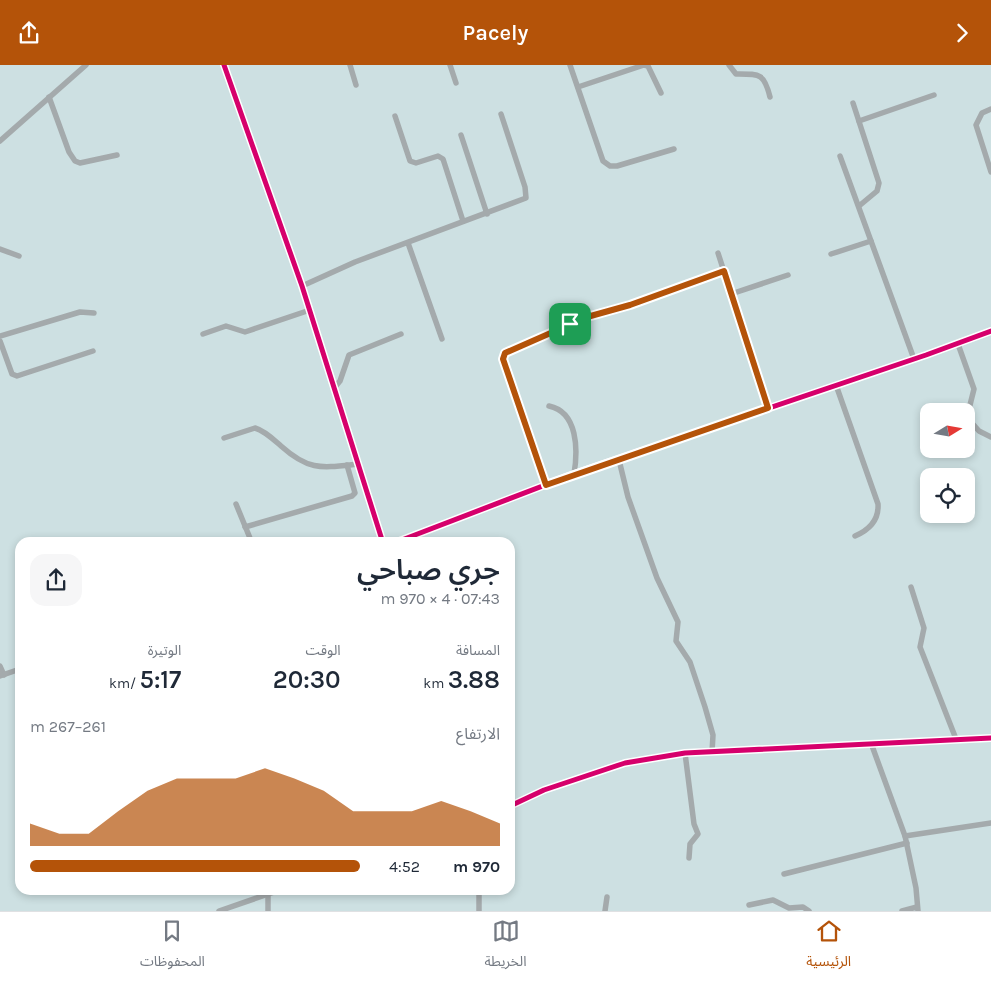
<!DOCTYPE html>
<html lang="ar">
<meta charset="utf-8">
<style>
:root{--surface:#fff;--page:#f6f6f7;--text:#1f2937;--muted:#747a83;--line:#e0e1e3;--accent:#b45309}
body{margin:0;font-family:Karla,"Noto Sans Arabic",sans-serif;background:var(--page);color:var(--text);direction:rtl;height:100vh;display:flex;flex-direction:column;font-size:19px;white-space:nowrap}
*{box-sizing:border-box;margin:0}
p{font-size:16px;color:var(--muted)}
.icon{flex:none;width:28px;height:28px;fill:none;stroke:currentColor;stroke-width:2;stroke-linecap:round;stroke-linejoin:round}
.map{position:relative;flex:1;overflow:hidden;direction:ltr}
.sheet{position:absolute;left:15px;top:472px;width:500px;height:358px;display:flex;flex-direction:column;background:var(--surface);border-radius:15px;box-shadow:0 2px 8px #0003;direction:rtl}
.sheet>*{flex:none}
.needle{width:32px;rotate:79deg}
.fabs{position:absolute;left:920px;top:338px;display:grid;gap:10px}
.fabs a{display:grid;place-items:center;width:55px;height:55px;border-radius:10px;background:var(--surface);box-shadow:0 2px 8px #0003;font-size:25px}
.pin{position:absolute;display:grid;place-items:center;width:42px;height:42px;color:#fff;margin:-21px;border-radius:10px;box-shadow:0 2px 8px #0006}
.round{display:grid;place-items:center;flex:none;width:52px;height:52px;border-radius:15px;background:var(--page)}
.head{display:flex;align-items:center;justify-content:space-between;height:85px;padding:0 15px}
h1{font-size:28px;font-weight:600;line-height:38px}
.metrics{display:grid;grid-template-columns:repeat(3,1fr);gap:8px;height:85px;padding:5px 15px}
.metrics div{display:grid;align-content:center}
.metrics b{font-size:25px;font-weight:600}
.metrics small{font-size:14px;font-weight:400}
.metrics p{font-size:14px}
.chart{height:140px;padding:10px 15px}
.chart p{display:flex;justify-content:space-between}
.chart svg{width:100%;height:90px;margin-top:5px;fill:var(--accent);opacity:.7}
ul{padding:0 15px;list-style:none;font-size:16px}
li{display:grid;grid-template-columns:80px 60px 1fr;align-items:center;height:38px}
li i{height:12px;border-radius:6px;background:var(--accent)}
header{display:flex;justify-content:space-between;align-items:center;height:65px;padding:0 15px;background:var(--accent);color:#fff;font-size:22px;font-weight:600}
.tab-bar{display:flex;justify-content:space-around;align-items:center;height:70px;border-top:1px solid var(--line);background:var(--surface);font-size:14px;color:var(--muted)}
.tab-bar a{display:grid;justify-items:center;gap:2px}
.tab-bar .selected{color:var(--accent)}
.map>svg:first-child{display:block}
.lines{fill:none;stroke-linecap:round;stroke-linejoin:round}
.minor{stroke:#a4aaac;stroke-width:5.5}
.cycleway-casing{stroke:#fff;stroke-width:8}
.cycleway{stroke:#d6006c;stroke-width:5}
.route-casing{stroke:#fff;stroke-width:10}
.route{stroke:#b45309;stroke-width:6}
</style>
<header><svg class="icon" aria-label="forward" viewBox="0 0 24 24"><path d="M9 5l7 7-7 7"/></svg>Pacely<svg class="icon" aria-label="share" viewBox="0 0 24 24"><path d="M12 15V3M7 8l5-5 5 5M5 13v7h14v-7"/></svg></header>
<div class="map">
<svg width="991" height="846" viewBox="0 0 991 846">
<rect width="100%" height="100%" fill="#cde0e2"/>
<g class="lines">
<g class="minor">
<path d="M 224,0 L 302,221 L 383,478"/>
<path d="M 350,0 L 356,20"/>
<path d="M 450,0 L 456,18"/>
<path d="M 570,0 L 603,96 L 610,101 L 617,101 L 674,84"/>
<path d="M 729,0 L 736,9 C 760,9 764,8 770,32"/>
<path d="M 578,22 L 644,0 L 648,1 L 661,28"/>
<path d="M 49,32 L 69,87 L 75,96 L 80,98 L 117,90"/>
<path d="M 853,38 L 879,118 L 877,126 L 859,141"/>
<path d="M 991,44 L 982,48 L 976,60 L 991,107"/>
<path d="M 395,51 L 410,96 L 416,98 L 438,91 L 443,94 L 463,156"/>
<path d="M 859,56 L 934,30"/>
<path d="M 461,70 L 487,149"/>
<path d="M 0,76 L 86,0"/>
<path d="M 840,91 L 914,294"/>
<path d="M 408,178 L 442,274"/>
<path d="M 0,184 L 19,191"/>
<path d="M 718,188 L 768,343"/>
<path d="M 831,189 L 871,176"/>
<path d="M 302,221 L 355,197 L 526,133 L 525,122 L 501,49"/>
<path d="M 731,229 L 788,210"/>
<path d="M 203,269 L 226,261 L 245,267 L 310,245"/>
<path d="M 0,271 L 80,247 L 94,248"/>
<path d="M 0,276 L 12,309 L 17,311 L 93,286"/>
<path d="M 958,279 L 974,324 L 969,344 L 971,357 L 979,366 L 991,372"/>
<path d="M 836,320 L 878,439 C 879,455 869,465 855,471"/>
<path d="M 335,322 L 340,316 L 349,290 L 401,269"/>
<path d="M 549,341 C 578,347 578,385 574,409"/>
<path d="M 224,373 L 255,363 C 265,366 273,374 281,381 C 309,406 321,403 358,399"/>
<path d="M 619,395 L 628,432 L 657,513 L 678,557 L 676,576 L 690,597 L 705,642 L 713,670 L 712,687"/>
<path d="M 546,420 L 503,294 L 505,288 L 587,252 L 630,240 L 724,206"/>
<path d="M 236,439 L 252,478"/>
<path d="M 245,462 L 352,431 L 355,428 L 347,400"/>
<path d="M 394,478 L 574,409 L 926,290 L 991,266"/>
<path d="M 911,522 L 924,563 L 920,582 L 956,674"/>
<path d="M 0,601 L 4,610"/>
<path d="M 0,611 L 20,604"/>
<path d="M 871,678 L 905,771 L 916,823 L 918,846"/>
<path d="M 685,688 L 694,759 L 698,769 L 690,779 L 689,793"/>
<path d="M 510,741 L 544,725 L 625,698 L 685,688 L 991,673"/>
<path d="M 905,771 L 991,758"/>
<path d="M 784,809 L 907,778"/>
<path d="M 479,825 L 479,846"/>
<path d="M 268,828 L 268,846"/>
<path d="M 749,840 L 773,835 L 789,843 L 803,842 L 809,846"/>
<path d="M 219,846 L 280,825"/>
<path d="M 605,846 L 607,832"/>
<path d="M 902,846 L 917,842"/>
</g>
<defs>
<g id="cycleway">
<path d="M 224,0 L 302,221 L 383,478"/>
<path d="M 394,478 L 574,409 L 926,290 L 991,266"/>
<path d="M 510,741 L 544,725 L 625,698 L 685,688 L 991,673"/>
</g>
</defs>
<use href="#cycleway" class="cycleway-casing"/>
<use href="#cycleway" class="cycleway"/>
</g>
<g class="lines">
<defs>
<path id="route" d="M 724,206 L 768,343 L 546,420 L 503,294 L 505,288 L 587,252 L 630,240 Z"/>
</defs>
<use href="#route" class="route-casing"/>
<use href="#route" class="route"/>
</g>
</svg>
<div class="fabs">
<a><svg class="needle" viewBox="-14 -14 28 28"><path d="M0-13l5 13h-10z" fill="#e53935"/><path d="M0 13l5-13h-10z" fill="#747a83"/></svg></a>
<a><svg class="icon" aria-label="locate" viewBox="0 0 24 24"><circle cx="12" cy="12" r="6"/><path d="M12 2v4M12 18v4M2 12h4M18 12h4"/></svg></a>
</div>
<div class="pin" style="left:570px;top:259px;background:#1e9e55"><svg class="icon" aria-label="arrive" viewBox="0 0 24 24"><path d="M6 21V4h12l-3 4 3 4H6"/></svg></div>
<section class="sheet">
<div class="head"><div><h1>جري صباحي</h1><p>07:43 · 4 × 970 m</p></div><a class="round"><svg class="icon" aria-label="share" viewBox="0 0 24 24"><path d="M12 15V3M7 8l5-5 5 5M5 13v7h14v-7"/></svg></a></div>
<div class="metrics">
<div><p>المسافة</p><b>3.88<small> km</small></b></div>
<div><p>الوقت</p><b>20:30</b></div>
<div><p>الوتيرة</p><b>5:17<small> /km</small></b></div>
</div>
<div class="chart"><p><span>الارتفاع</span>261–267 m</p>
<svg viewBox="0 0 160 44" preserveAspectRatio="none"><path d="M0 44V33L10 38L20 38L30 27L40 17L50 11L60 11L70 11L80 6L90 11L100 17L110 27L120 27L130 27L140 22L150 27L160 33V44z"/></svg>
</div>
<ul>
<li><b>970 m</b>4:52<i style="width:100%"></i></li>
</ul>
</section>
</div>
<nav class="tab-bar">
<a class="selected"><svg class="icon" aria-label="home" viewBox="0 0 24 24"><path d="M3 11l9-7 9 7M6 9v11h12V9"/></svg>الرئيسية</a>
<a><svg class="icon" aria-label="map" viewBox="0 0 24 24"><path d="M3 6l6-2 6 2 6-2v14l-6 2-6-2-6 2zM9 4v14M15 6v14"/></svg>الخريطة</a>
<a><svg class="icon" aria-label="saved" viewBox="0 0 24 24"><path d="M7 4h10v16l-5-4-5 4z"/></svg>المحفوظات</a>
</nav>
